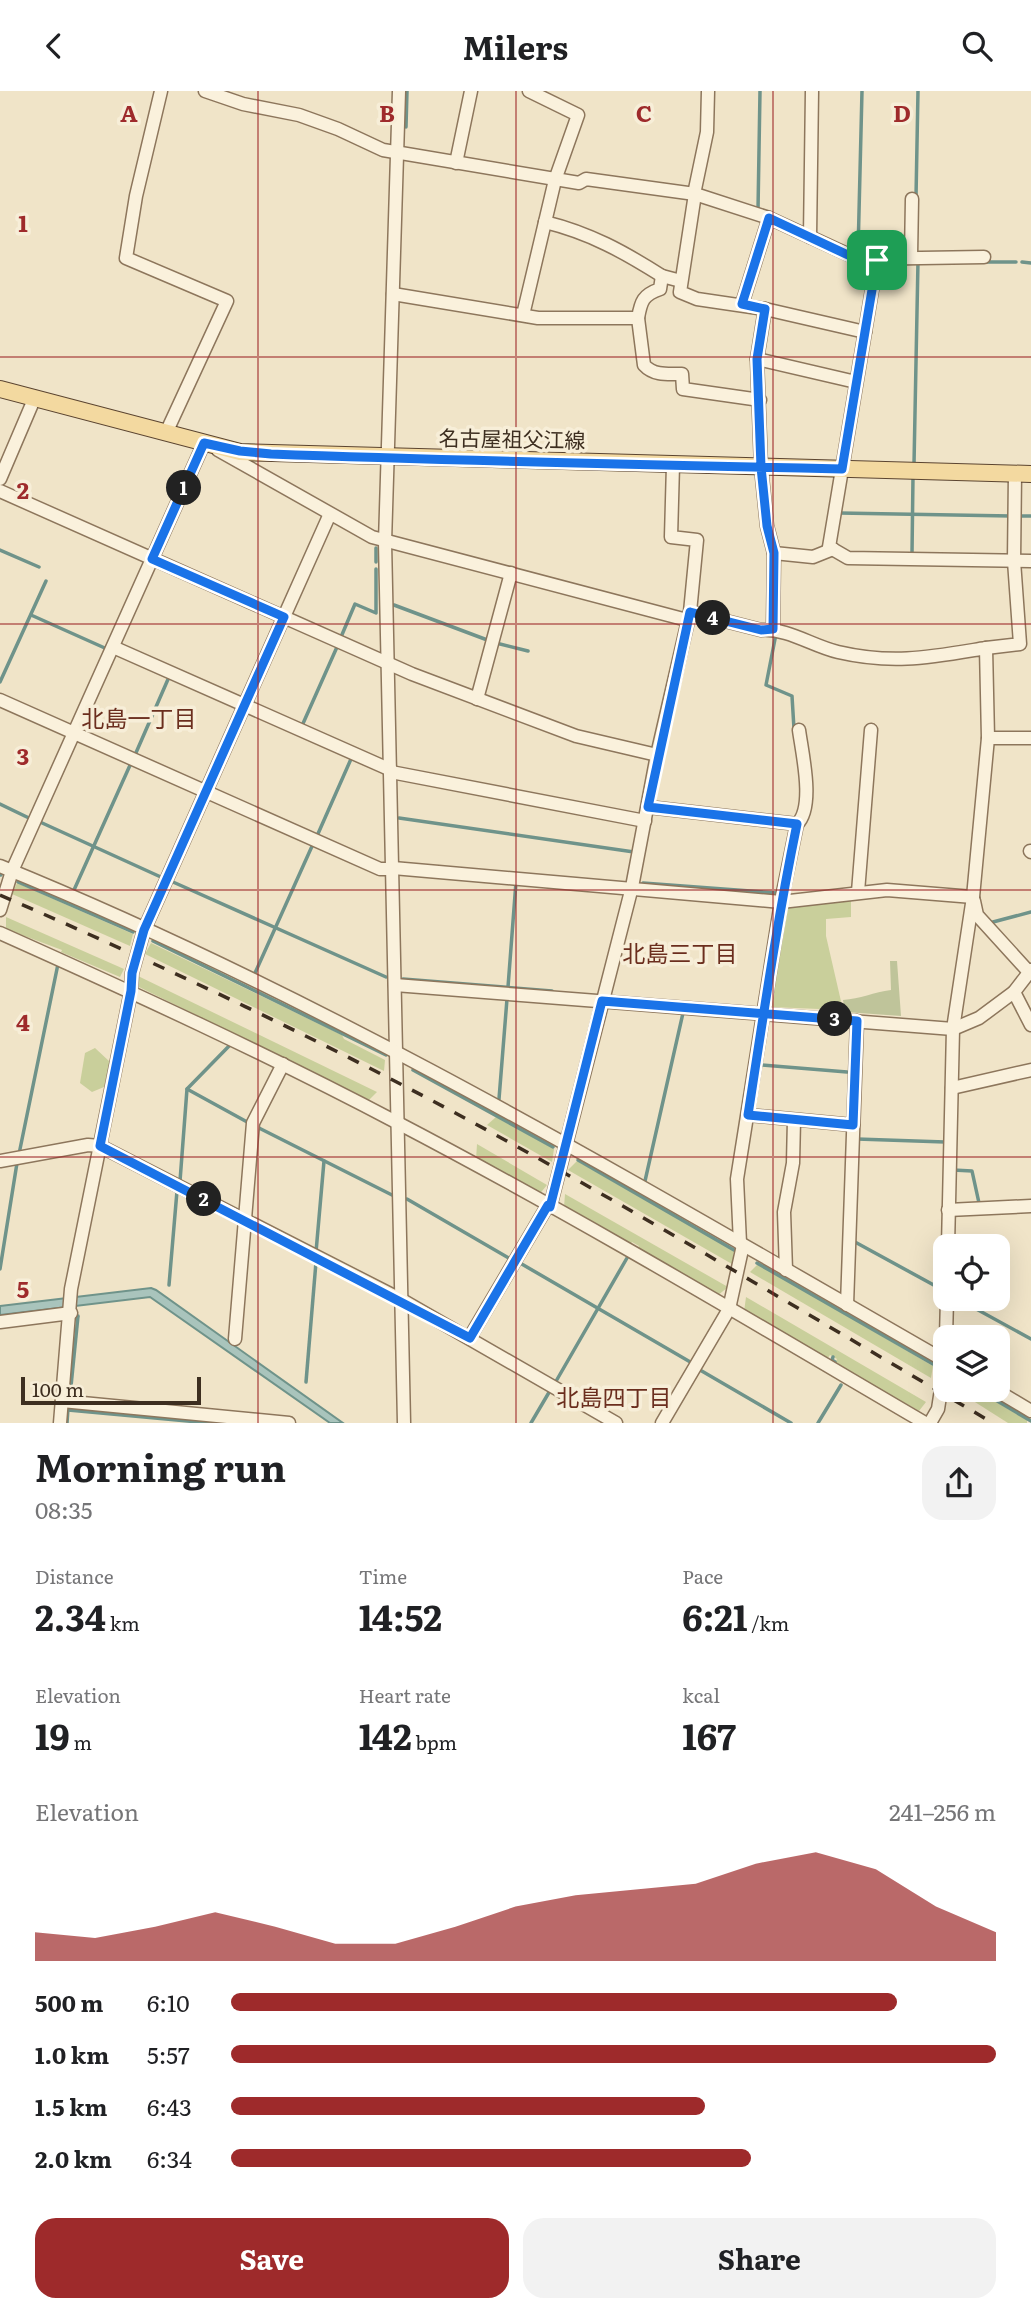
<!DOCTYPE html>
<meta charset="utf-8">
<style>
:root{--surface:#fff;--page:#f2f2f2;--text:#202124;--muted:#757577;--accent:#9e2a2b}
body{margin:0;font-family:Literata,"Noto Sans JP",serif;background:var(--page);color:var(--text);height:100vh;display:flex;flex-direction:column;font-size:26px;white-space:nowrap}
*{box-sizing:border-box;margin:0}
p{font-size:23px;color:var(--muted)}
.icon{flex:none;width:38px;height:38px;fill:none;stroke:currentColor;stroke-width:2;stroke-linecap:round;stroke-linejoin:round}
.map{position:relative;height:1332px;overflow:hidden}
.side{display:flex;flex-direction:column;background:var(--surface);flex:1}
.side>*{flex:none}
.fabs{position:absolute;left:933px;top:1143px;display:grid;gap:14px}
.fabs a{display:grid;place-items:center;width:77px;height:77px;border-radius:14px;background:var(--surface);box-shadow:0 7px 28px #0002;font-size:35px}
.scale{position:absolute;left:21px;bottom:18px;width:180px;box-sizing:border-box;padding-left:7px;border:4px solid #3d2e20;border-top:0;font-size:19px;line-height:24px;white-space:nowrap;color:#3d2e20;-webkit-text-stroke:5px #f7eed8;paint-order:stroke}
.pin{position:absolute;display:grid;place-items:center;width:60px;height:60px;color:#fff;margin:-30px;border-radius:14px;box-shadow:0 4px 10px #0006}
.km{position:absolute;width:35px;height:35px;margin:-18px;border-radius:50%;background:#222;color:#fff;font-size:19px;line-height:35px;text-align:center}
.round{display:grid;place-items:center;flex:none;width:74px;height:74px;border-radius:21px;background:var(--page)}
.summary{display:flex;align-items:center;justify-content:space-between;height:119px;padding:0 35px}
h1{font-size:38px;font-weight:700;line-height:52px}
.figures{display:grid;grid-template-columns:repeat(3,1fr);gap:10px;height:119px;padding:7px 35px}
.figures div{display:grid;align-content:center}
.figures b{font-size:35px;font-weight:700}
.figures small{font-size:19px;font-weight:400}
.figures p{font-size:19px}
.chart{height:196px;padding:14px 35px}
.chart p{display:flex;justify-content:space-between}
.chart svg{width:100%;height:126px;margin-top:7px;fill:var(--accent);opacity:.7}
.cta{display:flex;gap:14px;margin-top:auto;padding:14px 35px}
.cta a{flex:1;height:80px;border-radius:21px;background:var(--accent);color:#fff;font-size:28px;font-weight:700;line-height:80px;text-align:center}
.cta a+a{background:var(--page);color:var(--text)}
ul{padding:0 35px;list-style:none;font-size:23px}
li{display:grid;grid-template-columns:112px 84px 1fr;align-items:center;height:52px}
li i{height:18px;border-radius:9px;background:var(--accent)}
header{display:flex;justify-content:space-between;align-items:center;height:91px;padding:0 35px;background:var(--surface);font-size:32px;font-weight:700}
.map>svg:first-child{display:block}
.green{fill:#c9cf9b}
.cemetery{fill:#bfc49a}
.water{fill:#a9c4bc;stroke:#6f938a;stroke-width:2}
.lines{fill:none;stroke-linecap:round;stroke-linejoin:round}
.stream{stroke:#6f938a;stroke-width:3.5}
.minor-casing{stroke:#8d765c;stroke-width:15}
.major-casing{stroke:#5b4430;stroke-width:18}
.minor{stroke:#faf1dc;stroke-width:12}
.major{stroke:#f3d9a0;stroke-width:16}
.rail{stroke:#3d2e20;stroke-width:3.5;stroke-dasharray:12 12;stroke-linecap:butt}
.route-casing{stroke:#fff;stroke-width:14}
.route{stroke:#1a73e8;stroke-width:9}
.grid{fill:none;stroke:#9e2a2b;stroke-width:2;stroke-opacity:0.55}
.labels{text-anchor:middle;stroke-width:7;stroke-linejoin:round;paint-order:stroke}
.street-label{font-size:21px;fill:#3d2e20;stroke:#f7eed8}
.neighbourhood-label{font-size:23px;fill:#6b2e1e;stroke:#f7eed8}
.grid-label{font-size:23px;text-anchor:middle;font-weight:bold;fill:#9e2a2b;stroke:#f7eed8;stroke-width:7;stroke-linejoin:round;paint-order:stroke}
</style>
<header><svg class="icon" aria-label="back" viewBox="0 0 24 24"><path d="M15 5l-7 7 7 7"/></svg>Milers<svg class="icon" aria-label="search" viewBox="0 0 24 24"><circle cx="10" cy="10" r="6"/><path d="M15 15l6 6"/></svg></header>
<div class="map">
<svg width="1031" height="1332" viewBox="0 0 1031 1332">
<rect width="100%" height="100%" fill="#f0e4c8"/>
<g class="green">
<path d="M 17,792 L 133,843 L 130,855 L 12,803 Z"/>
<path d="M 851,807 L 851,826 L 826,828 L 826,845 L 843,919 L 771,916 L 785,817 L 791,813 Z"/>
<path d="M 6,826 L 124,878 L 120,886 L 61,861 L 62,859 L 6,838 Z"/>
<path d="M 151,852 L 342,944 L 344,948 L 385,969 L 384,980 L 145,863 Z"/>
<path d="M 138,885 L 377,1001 L 369,1009 L 139,896 Z"/>
<path d="M 95,957 L 110,971 L 104,996 L 92,1001 L 80,992 L 85,962 Z"/>
<path d="M 496,1026 L 554,1058 L 552,1071 L 487,1034 Z"/>
<path d="M 477,1053 L 547,1094 L 538,1105 L 476,1069 Z"/>
<path d="M 577,1070 L 734,1160 L 732,1173 L 568,1079 Z"/>
<path d="M 565,1103 L 728,1196 L 717,1205 L 637,1159 L 639,1155 L 632,1151 L 630,1154 L 564,1116 Z"/>
<path d="M 758,1173 L 933,1275 L 931,1287 L 750,1181 Z"/>
<path d="M 746,1206 L 926,1311 L 919,1320 L 835,1272 L 837,1268 L 830,1264 L 827,1268 L 744,1221 Z"/>
<path d="M 956,1299 L 976,1299 L 1027,1329 L 1027,1332 L 1008,1332 Z"/>
</g>
<path class="cemetery" d="M 890,870 L 897,870 L 901,925 L 845,921 L 843,909 C 860,908 874,901 891,899 Z"/>
<path class="water" d="M 151,1197 L 156,1199 L 343,1332 L 330,1332 L 150,1206 L 0,1224 L 0,1215 Z"/>
<g class="lines">
<g class="stream">
<path d="M 406,36 L 407,0"/>
<path d="M 916,106 L 918,0"/>
<path d="M 758,119 L 760,0"/>
<path d="M 858,162 L 862,0"/>
<path d="M 983,171 L 1016,171"/>
<path d="M 1022,171 L 1031,172"/>
<path d="M 914,373 L 918,170"/>
<path d="M 839,422 L 1011,425"/>
<path d="M 1019,425 L 1031,425"/>
<path d="M 376,457 L 376,471"/>
<path d="M 0,459 L 39,476"/>
<path d="M 912,463 L 913,386"/>
<path d="M 394,514 L 490,550"/>
<path d="M 31,524 L 107,558"/>
<path d="M 776,543 L 766,594 L 792,605 L 794,638"/>
<path d="M 341,546 L 355,513 L 376,522 L 376,478"/>
<path d="M 496,552 L 528,560"/>
<path d="M 0,591 L 46,490"/>
<path d="M 301,637 L 337,556"/>
<path d="M 135,664 L 169,586"/>
<path d="M 0,713 L 31,728"/>
<path d="M 399,727 L 634,761"/>
<path d="M 40,731 L 163,787"/>
<path d="M 317,745 L 351,668"/>
<path d="M 0,784 L 1,784"/>
<path d="M 18,791 L 133,841"/>
<path d="M 173,791 L 386,886"/>
<path d="M 643,792 L 777,802"/>
<path d="M 74,799 L 131,672"/>
<path d="M 993,831 L 1031,821"/>
<path d="M 153,850 L 386,964"/>
<path d="M 255,882 L 313,753"/>
<path d="M 403,888 L 552,900"/>
<path d="M 508,896 L 516,791"/>
<path d="M 761,974 L 847,981"/>
<path d="M 413,979 L 553,1056"/>
<path d="M 187,998 L 249,1032"/>
<path d="M 499,1008 L 507,908"/>
<path d="M 257,1036 L 392,1104"/>
<path d="M 857,1048 L 945,1051"/>
<path d="M 19,1063 L 58,873"/>
<path d="M 578,1069 L 734,1159"/>
<path d="M 953,1079 L 972,1080 L 979,1112 L 982,1112"/>
<path d="M 180,1090 L 187,998 L 231,953"/>
<path d="M 645,1090 L 683,922"/>
<path d="M 407,1108 L 512,1169"/>
<path d="M 855,1151 L 941,1198"/>
<path d="M 316,1161 L 324,1070"/>
<path d="M 520,1172 L 692,1272"/>
<path d="M 757,1172 L 933,1273"/>
<path d="M 0,1178 L 17,1072"/>
<path d="M 169,1194 L 177,1100"/>
<path d="M 958,1208 L 1031,1248"/>
<path d="M 833,1266 L 832,1269 L 835,1271"/>
<path d="M 700,1279 L 791,1332"/>
<path d="M 306,1291 L 316,1171"/>
<path d="M 555,1292 L 627,1167"/>
<path d="M 977,1298 L 1031,1330"/>
<path d="M 70,1305 L 78,1225"/>
<path d="M 68,1319 L 209,1332"/>
<path d="M 67,1332 L 68,1317"/>
<path d="M 531,1332 L 551,1298"/>
<path d="M 818,1332 L 841,1294"/>
</g>
<defs>
<g id="minor">
<path d="M 161,0 L 136,105 L 126,167 L 227,210 L 166,342"/>
<path d="M 205,0 L 243,13 L 299,24 L 338,38 L 383,59 L 579,92 L 586,88 L 695,103 L 769,127 L 858,168 L 984,166"/>
<path d="M 399,0 L 385,451 L 404,1332"/>
<path d="M 456,72 L 471,0"/>
<path d="M 694,103 L 707,41 L 708,0"/>
<path d="M 695,103 L 680,201 L 697,208 L 765,218 L 757,268 L 761,376 L 767,435 L 774,462 L 773,538"/>
<path d="M 545,131 C 590,142 624,161 662,185"/>
<path d="M 810,146 L 812,0"/>
<path d="M 911,165 L 912,108"/>
<path d="M 877,169 L 829,456 L 848,467 L 1031,470"/>
<path d="M 393,203 L 538,227 L 638,227 C 641,210 643,204 660,198 L 662,185 L 681,190"/>
<path d="M 742,213 L 769,127"/>
<path d="M 765,218 L 865,241"/>
<path d="M 523,224 L 555,89 L 578,24 L 529,0"/>
<path d="M 638,227 L 644,274 C 654,285 668,283 682,283 L 683,298 L 760,309"/>
<path d="M 757,268 L 856,291"/>
<path d="M 218,359 L 372,446 L 687,529"/>
<path d="M 0,388 L 35,306"/>
<path d="M 0,400 L 412,583 L 576,645 L 657,664"/>
<path d="M 774,462 L 813,466 L 833,458"/>
<path d="M 690,521 L 761,539 C 788,537 812,555 838,561 C 894,574 931,566 986,557 L 988,647 L 973,806 L 953,938 L 948,1155"/>
<path d="M 113,556 L 391,679"/>
<path d="M 986,557 L 1020,553 L 1014,470 L 1015,382"/>
<path d="M 477,608 L 511,482"/>
<path d="M 0,609 L 380,778 L 393,778"/>
<path d="M 988,647 L 1031,647"/>
<path d="M 391,681 L 645,730"/>
<path d="M 648,716 L 797,733"/>
<path d="M 1030,760 L 1031,761"/>
<path d="M 0,775 C 330,909 637,1093 945,1270"/>
<path d="M 393,777 L 781,811 L 887,799 L 973,806"/>
<path d="M 858,801 L 871,639"/>
<path d="M 974,810 L 977,824 L 1028,880"/>
<path d="M 0,819 L 12,780 L 204,352"/>
<path d="M 0,842 C 134,902 267,963 396,1031 C 576,1125 751,1230 925,1332"/>
<path d="M 395,894 L 953,938 L 979,927 L 1014,901 L 1031,879"/>
<path d="M 1014,901 L 1031,934"/>
<path d="M 952,997 L 1031,979"/>
<path d="M 748,1024 L 853,1034"/>
<path d="M 0,1070 L 88,1054 L 100,1055 L 402,1209 L 616,1332"/>
<path d="M 550,1116 L 632,796 L 657,664 L 690,521 L 697,449 L 671,446 L 673,374"/>
<path d="M 948,1119 L 1031,1115"/>
<path d="M 740,1152 L 737,1088 L 781,811 L 797,733 C 815,716 802,662 799,639"/>
<path d="M 786,1179 L 784,1121 L 793,1072 L 794,1029"/>
<path d="M 847,1214 L 857,930"/>
<path d="M 0,1231 L 71,1222"/>
<path d="M 470,1246 L 548,1114"/>
<path d="M 946,1246 L 947,1208"/>
<path d="M 235,1248 L 253,1032 L 283,973"/>
<path d="M 994,1298 L 1031,1320"/>
<path d="M 62,1310 L 289,1332"/>
<path d="M 60,1332 L 71,1198 L 131,900 L 132,882 L 144,839 L 329,425"/>
<path d="M 662,1332 L 729,1218 L 743,1154"/>
<path d="M 930,1332 L 938,1318 L 945,1273"/>
</g>
<path id="major" d="M 0,298 L 240,361 L 1031,383"/>
</defs>
<use href="#minor" class="minor-casing"/>
<use href="#major" class="major-casing"/>
<use href="#minor" class="minor"/>
<use href="#major" class="major"/>
<path class="rail" d="M 0,804 C 145,867 289,934 429,1008 C 620,1109 806,1223 993,1332"/>
</g>
<g class="lines">
<defs>
<path id="route" d="M 877,169 L 842,378 C 652,374 462,370 271,363 L 240,360 L 204,352 L 152,468 L 284,526 L 144,839 L 132,882 L 131,900 L 100,1055 L 470,1247 L 548,1114 L 550,1116 L 602,910 L 857,930 L 853,1034 L 748,1024 C 763,927 777,830 797,733 L 648,716 L 690,521 L 761,539 L 773,538 L 774,462 L 767,435 L 761,376 L 757,268 L 765,218 L 742,213 L 769,127 L 848,164 L 877,169"/>
</defs>
<use href="#route" class="route-casing"/>
<use href="#route" class="route"/>
</g>
<path class="grid" d="M 258,0 L 258,1332M 516,0 L 516,1332M 773,0 L 773,1332M 0,266 L 1031,266M 0,533 L 1031,533M 0,799 L 1031,799M 0,1066 L 1031,1066"/>
<g class="labels">
<g class="street-label">
<text transform="translate(512 349) rotate(1)" y="7">名古屋祖父江線</text>
</g>
<g class="neighbourhood-label">
<text x="139" y="636">北島一丁目</text>
<text x="680" y="871">北島三丁目</text>
<text x="614" y="1315">北島四丁目</text>
</g>
</g>
<g class="grid-label">
<text x="129" y="31">A</text>
<text x="387" y="31">B</text>
<text x="644" y="31">C</text>
<text x="902" y="31">D</text>
<text x="23" y="141">1</text>
<text x="23" y="408">2</text>
<text x="23" y="674">3</text>
<text x="23" y="940">4</text>
<text x="23" y="1207">5</text>
</g>
</svg>
<div class="fabs">
<a><svg class="icon" aria-label="locate" viewBox="0 0 24 24"><circle cx="12" cy="12" r="6"/><path d="M12 2v4M12 18v4M2 12h4M18 12h4"/></svg></a>
<a><svg class="icon" aria-label="layers" viewBox="0 0 24 24"><path d="M12 4l9 5-9 5-9-5zM3 14l9 5 9-5"/></svg></a>
</div>
<div class="scale">100 m</div>
<div class="pin" style="left:877px;top:169px;background:#1e9e55"><svg class="icon" aria-label="arrive" viewBox="0 0 24 24"><path d="M6 21V4h12l-3 4 3 4H6"/></svg></div>
<b class="km" style="left:184px;top:397px">1</b>
<b class="km" style="left:204px;top:1108px">2</b>
<b class="km" style="left:835px;top:928px">3</b>
<b class="km" style="left:713px;top:527px">4</b>
</div>
<section class="side">
<div class="summary"><div><h1>Morning run</h1><p>08:35</p></div><a class="round"><svg class="icon" aria-label="share" viewBox="0 0 24 24"><path d="M12 15V3M7 8l5-5 5 5M5 13v7h14v-7"/></svg></a></div>
<div class="figures">
<div><p>Distance</p><b>2.34<small> km</small></b></div>
<div><p>Time</p><b>14:52</b></div>
<div><p>Pace</p><b>6:21<small> /km</small></b></div>
</div>
<div class="figures">
<div><p>Elevation</p><b>19<small> m</small></b></div>
<div><p>Heart rate</p><b>142<small> bpm</small></b></div>
<div><p>kcal</p><b>167</b></div>
</div>
<div class="chart"><p><span>Elevation</span>241–256 m</p>
<svg viewBox="0 0 160 44" preserveAspectRatio="none"><path d="M0 44V34L10 36L20 32L30 27L40 32L50 38L60 38L70 32L80 25L90 21L100 19L110 17L120 10L130 6L140 12L150 25L160 34V44z"/></svg>
</div>
<ul>
<li><b>500 m</b>6:10<i style="width:87%"></i></li>
<li><b>1.0 km</b>5:57<i style="width:100%"></i></li>
<li><b>1.5 km</b>6:43<i style="width:62%"></i></li>
<li><b>2.0 km</b>6:34<i style="width:68%"></i></li>
</ul>
<div class="cta"><a>Save</a><a>Share</a></div>
</section>
